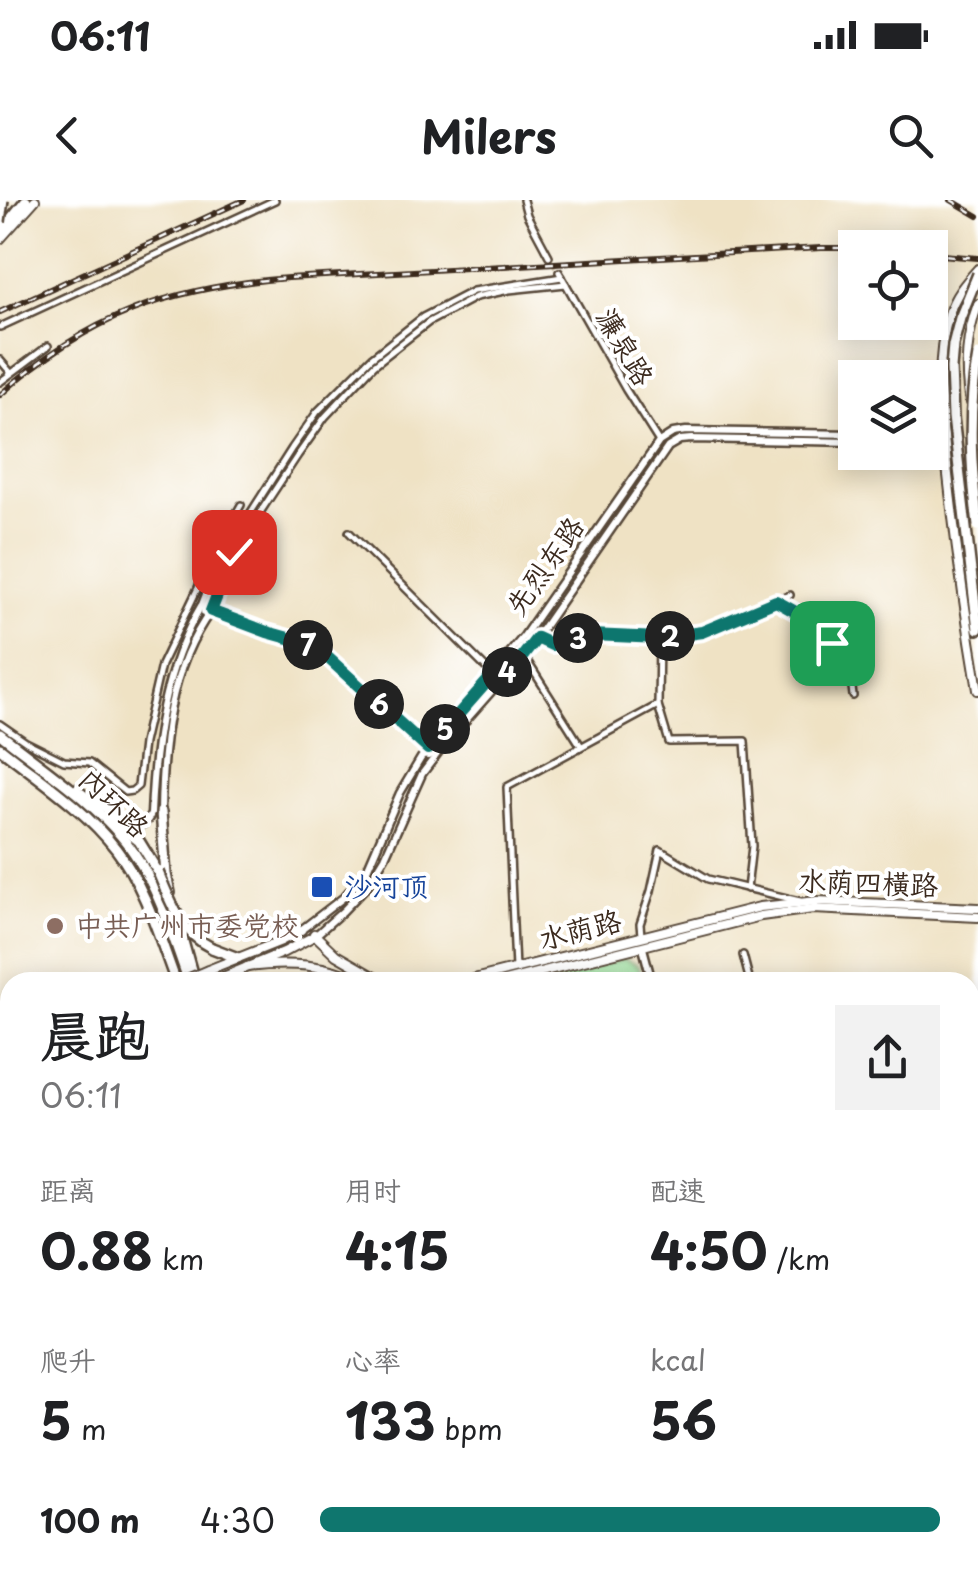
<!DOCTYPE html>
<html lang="zh">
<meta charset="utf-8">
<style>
:root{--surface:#fff;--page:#f2f2f2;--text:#202124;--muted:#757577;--accent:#0f766e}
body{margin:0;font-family:"Playpen Sans","LXGW WenKai TC",sans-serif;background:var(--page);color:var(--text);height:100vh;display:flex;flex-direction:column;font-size:38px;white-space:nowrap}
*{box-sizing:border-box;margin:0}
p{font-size:32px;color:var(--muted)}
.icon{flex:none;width:55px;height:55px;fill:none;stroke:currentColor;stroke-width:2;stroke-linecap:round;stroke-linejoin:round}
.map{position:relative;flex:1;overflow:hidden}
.panel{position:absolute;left:0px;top:772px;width:980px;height:608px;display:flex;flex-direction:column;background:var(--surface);border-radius:30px 30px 0 0;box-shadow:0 5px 25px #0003}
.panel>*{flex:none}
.controls{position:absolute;left:838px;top:30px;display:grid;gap:20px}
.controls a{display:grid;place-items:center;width:110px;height:110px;border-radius:0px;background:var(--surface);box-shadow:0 5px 25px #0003;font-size:50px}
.pin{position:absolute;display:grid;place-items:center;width:85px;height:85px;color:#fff;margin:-42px;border-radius:20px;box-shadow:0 5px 15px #0006}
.km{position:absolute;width:50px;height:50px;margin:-25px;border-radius:50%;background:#222;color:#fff;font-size:28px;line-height:50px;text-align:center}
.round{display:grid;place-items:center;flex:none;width:105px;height:105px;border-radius:0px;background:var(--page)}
.summary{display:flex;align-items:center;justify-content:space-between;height:170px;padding:0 40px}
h1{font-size:55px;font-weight:700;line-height:75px}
.stats{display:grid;grid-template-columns:repeat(3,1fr);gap:15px;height:170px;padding:10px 40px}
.stats div{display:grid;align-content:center}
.stats b{font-size:50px;font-weight:700}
.stats small{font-size:28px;font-weight:400}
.stats p{font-size:28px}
ul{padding:0 40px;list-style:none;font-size:32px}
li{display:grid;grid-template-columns:160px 120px 1fr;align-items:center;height:75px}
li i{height:25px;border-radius:12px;background:var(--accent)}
.status{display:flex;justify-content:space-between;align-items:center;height:70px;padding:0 50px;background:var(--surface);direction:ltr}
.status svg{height:28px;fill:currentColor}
header{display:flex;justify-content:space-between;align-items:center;height:130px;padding:0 40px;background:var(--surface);font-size:45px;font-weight:700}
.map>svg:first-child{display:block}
.green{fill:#98df99;stroke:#6a845c;stroke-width:2.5}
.forest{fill:#7abe81;stroke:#5a7450;stroke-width:2.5}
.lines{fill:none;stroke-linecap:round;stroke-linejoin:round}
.minor-tunnel{stroke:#cbbda3;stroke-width:5;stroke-dasharray:5 2.5;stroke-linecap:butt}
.minor-casing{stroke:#564637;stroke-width:10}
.tertiary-casing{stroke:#564637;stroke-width:11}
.secondary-casing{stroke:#564637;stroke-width:12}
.primary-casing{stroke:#564637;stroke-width:12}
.trunk-casing{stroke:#564637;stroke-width:14}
.minor{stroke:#fff;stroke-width:5}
.tertiary{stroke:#fff;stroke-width:6}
.secondary{stroke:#fff;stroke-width:8}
.primary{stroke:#fff;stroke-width:8}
.trunk{stroke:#fff;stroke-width:9}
.rail-casing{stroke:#3b2a1e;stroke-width:6}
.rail{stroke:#fff;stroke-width:2.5;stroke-dasharray:8;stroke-linecap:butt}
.secondary-bridge-casing{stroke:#564637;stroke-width:12;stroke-linecap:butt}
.trunk-bridge-casing{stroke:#564637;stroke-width:14;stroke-linecap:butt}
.secondary-bridge{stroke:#fff;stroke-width:8}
.trunk-bridge{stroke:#fff;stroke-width:9}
.route-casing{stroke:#fff;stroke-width:20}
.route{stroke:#0f766e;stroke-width:12}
.transit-dot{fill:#1a4fb4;stroke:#fff;stroke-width:4}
.education-dot{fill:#8d6e63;stroke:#fff;stroke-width:4}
.labels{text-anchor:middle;stroke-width:8;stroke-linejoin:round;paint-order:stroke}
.street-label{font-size:28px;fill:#3b2a1e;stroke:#fff}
.transit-label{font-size:28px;fill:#164399;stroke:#fff;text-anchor:start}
.education-label{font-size:28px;fill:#785e54;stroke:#fff;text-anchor:start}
</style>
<div class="status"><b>06:11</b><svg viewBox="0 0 49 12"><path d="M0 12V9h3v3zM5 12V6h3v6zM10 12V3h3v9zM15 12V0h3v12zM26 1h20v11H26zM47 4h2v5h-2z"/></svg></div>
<header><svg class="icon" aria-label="back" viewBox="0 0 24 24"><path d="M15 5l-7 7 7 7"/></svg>Milers<svg class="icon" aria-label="search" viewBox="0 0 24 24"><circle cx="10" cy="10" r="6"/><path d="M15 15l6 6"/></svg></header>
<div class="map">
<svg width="978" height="1379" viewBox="0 0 978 1379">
<rect width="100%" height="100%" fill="#fff"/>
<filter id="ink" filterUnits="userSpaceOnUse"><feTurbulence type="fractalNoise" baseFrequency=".01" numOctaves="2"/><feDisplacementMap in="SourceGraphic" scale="20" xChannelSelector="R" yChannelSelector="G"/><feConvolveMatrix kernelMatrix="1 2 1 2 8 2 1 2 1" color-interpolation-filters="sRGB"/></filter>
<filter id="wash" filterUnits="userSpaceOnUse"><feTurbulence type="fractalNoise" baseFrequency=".0048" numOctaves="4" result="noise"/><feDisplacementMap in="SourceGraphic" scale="40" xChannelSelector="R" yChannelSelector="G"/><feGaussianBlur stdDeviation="2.25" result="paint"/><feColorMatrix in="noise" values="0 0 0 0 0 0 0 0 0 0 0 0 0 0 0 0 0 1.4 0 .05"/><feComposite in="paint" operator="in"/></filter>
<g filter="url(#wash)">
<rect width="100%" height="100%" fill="#efe2c4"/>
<g class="green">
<path d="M 624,759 L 638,766 L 644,782 L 547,782 L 546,778 Z"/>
<path d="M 10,1034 L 10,1370 L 399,1370 L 401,1379 L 0,1379 L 0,1045 Z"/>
<path d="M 970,1073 L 978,1076 L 978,1255 L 975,1250 L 970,1253 Z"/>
</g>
<path class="forest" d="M 479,1370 L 622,1370 L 621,1379 L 479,1379 Z"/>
</g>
<g filter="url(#ink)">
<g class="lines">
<path class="minor-tunnel" d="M 549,56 L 559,72"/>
<defs>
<g id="minor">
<path d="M 523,0 L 527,15 L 549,56"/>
<path d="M 559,72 L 626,190 L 659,242"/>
<path d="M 0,127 L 275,0"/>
<path d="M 0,160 L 11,173"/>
<path d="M 0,182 L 48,146"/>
<path d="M 349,332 L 492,474"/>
<path d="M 776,401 L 817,424 L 832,443 L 836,454 L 850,470 L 853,496"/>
<path d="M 201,406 L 222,352 L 239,331 L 292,248 L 317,212 L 371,158 L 423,117 L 473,91 L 562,77"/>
<path d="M 537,437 L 552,445 L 591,435 L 659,438 L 702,432 L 790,395"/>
<path d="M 524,456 L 581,546"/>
<path d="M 658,505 L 669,542 L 745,541 L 752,646 L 747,689"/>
<path d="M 0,524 L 26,542 L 64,561 L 89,563 L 125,592 L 132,591 L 138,586 L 143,543 L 161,465 L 198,388 L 211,349 L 228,328 L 241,305"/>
<path d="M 428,549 L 326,456 L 303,442 L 267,432 L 211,411 L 234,352 L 298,255 L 325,217 L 374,165 L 429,122 L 476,97 L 509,90 L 566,84"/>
<path d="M 641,735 L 640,724 L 651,691 L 660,650 L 708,679 L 800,701"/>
<path d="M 743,755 L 750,782"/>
<path d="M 515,769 L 507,587 L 658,505 L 659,438"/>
<path d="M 970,852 L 978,853"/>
<path d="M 970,868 L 978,868"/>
<path d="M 970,884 L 978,886"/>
<path d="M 970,900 L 978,898"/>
<path d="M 0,959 L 10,949"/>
<path d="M 0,992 L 10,973"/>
<path d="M 839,1370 L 844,1379"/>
</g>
<g id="tertiary">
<path d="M 930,234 L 944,234"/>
<path d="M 930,245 L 945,246"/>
<path d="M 76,588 L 130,627 C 141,626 147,624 151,614 C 154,541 164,469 201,406 L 211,411 C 169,468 162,544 161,612"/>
<path d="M 301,730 L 344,697 L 366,672 L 400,593 L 421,558 L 524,436 L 659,242 L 673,233 L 686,231 L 855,234"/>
<path d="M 316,735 L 343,711 L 368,685 L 385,657 L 422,574 L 444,545 L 527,451 L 668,247 L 680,240 L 691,239 L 855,242"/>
<path d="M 643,748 L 652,782"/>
<path d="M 970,1068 L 978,1070"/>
<path d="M 970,1366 L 978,1377"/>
<path d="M 870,1379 L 879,1370"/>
</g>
<g id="secondary">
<path d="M 314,734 L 336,755 L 383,782"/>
<path d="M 247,767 C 287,762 326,763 363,782"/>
<path d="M 208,770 L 281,741 L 301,730"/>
<path d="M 211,782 L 284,752 L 316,735"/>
<path d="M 462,782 L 760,707 L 817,701 L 978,708"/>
<path d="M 501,782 L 761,716 L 813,709 L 978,717"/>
<path d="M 0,969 L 10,956"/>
<path d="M 0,981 L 10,970"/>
</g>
<g id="primary">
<path d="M 0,39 L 35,0"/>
<path d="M 978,69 C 966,82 954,96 949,114 C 933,164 943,224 948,275 C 956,347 966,419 978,490"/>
<path d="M 970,203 C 964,169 966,136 978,104"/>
<path d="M 974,226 L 978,244"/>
</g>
<g id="trunk">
<path d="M 0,32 L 26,0"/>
<path d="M 971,371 L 978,429"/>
<path d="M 0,534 C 43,568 104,608 134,653 C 160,691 174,740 189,782"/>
<path d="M 0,548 C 39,579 85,609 116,649 C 146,688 159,737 176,782"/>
<path d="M 161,612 L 166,674 L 170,693"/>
<path d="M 110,618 L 139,641 L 158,672"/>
<path d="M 175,713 L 191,770"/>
<path d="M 212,748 L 238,758"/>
<path d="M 406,1370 L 409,1379"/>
<path d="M 416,1370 L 418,1379"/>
</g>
</defs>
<use href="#minor" class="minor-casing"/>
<use href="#tertiary" class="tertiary-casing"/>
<use href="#secondary" class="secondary-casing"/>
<use href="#primary" class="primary-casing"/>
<use href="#trunk" class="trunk-casing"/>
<use href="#minor" class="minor"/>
<use href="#tertiary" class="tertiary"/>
<use href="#secondary" class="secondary"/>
<use href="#primary" class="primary"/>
<use href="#trunk" class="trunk"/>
<defs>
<g id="rail">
<path d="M 951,0 L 978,16"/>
<path d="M 930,54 L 978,58"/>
<path d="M 0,112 L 244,0"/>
<path d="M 0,195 C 88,115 171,87 288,78 L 821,48 L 911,48"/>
</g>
</defs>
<use href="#rail" class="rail-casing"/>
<use href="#rail" class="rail"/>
<defs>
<path id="secondary-bridge" d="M 180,782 L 208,770"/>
<g id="trunk-bridge">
<path d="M 0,22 L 3,0"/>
<path d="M 978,155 C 967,214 971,268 978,326"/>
<path d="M 971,371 L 953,217 L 951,168 L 953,145 L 960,118 L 978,74"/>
<path d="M 158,672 C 171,703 180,732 212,748"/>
</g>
</defs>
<use href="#secondary-bridge" class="secondary-bridge-casing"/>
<use href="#trunk-bridge" class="trunk-bridge-casing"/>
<use href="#secondary-bridge" class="secondary-bridge"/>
<use href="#trunk-bridge" class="trunk-bridge"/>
</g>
</g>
<g class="lines" filter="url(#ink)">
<defs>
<path id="route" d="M 234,352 L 211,411 L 267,432 L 303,442 L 326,456 L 428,549 L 500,467 L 509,474 L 537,438 L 552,445 L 592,435 L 659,438 L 702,432 L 776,401 L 817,424 L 832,443"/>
</defs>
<use href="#route" class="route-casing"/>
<use href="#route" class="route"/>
</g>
<rect class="transit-dot" x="310" y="675" width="24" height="24" rx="5"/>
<circle class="education-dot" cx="55" cy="726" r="10"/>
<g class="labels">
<g class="street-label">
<text transform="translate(625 147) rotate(60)" y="10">濂泉路</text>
<text transform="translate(545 366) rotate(-55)" y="10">先烈东路</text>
<text transform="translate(114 603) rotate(44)" y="10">内环路</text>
<text transform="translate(868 683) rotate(2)" y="10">水荫四横路</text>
<text transform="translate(580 730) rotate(-14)" y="10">水荫路</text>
</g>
<g class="transit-label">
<text x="344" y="697">沙河顶</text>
</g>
<g class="education-label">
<text x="75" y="736">中共广州市委党校</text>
</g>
</g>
</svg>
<div class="controls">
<a><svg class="icon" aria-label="locate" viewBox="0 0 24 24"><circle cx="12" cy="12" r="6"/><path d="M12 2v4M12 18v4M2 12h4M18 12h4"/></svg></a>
<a><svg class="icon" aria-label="layers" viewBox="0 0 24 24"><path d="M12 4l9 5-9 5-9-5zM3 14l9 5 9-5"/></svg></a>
</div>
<div class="pin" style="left:832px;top:443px;background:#1e9e55"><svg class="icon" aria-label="arrive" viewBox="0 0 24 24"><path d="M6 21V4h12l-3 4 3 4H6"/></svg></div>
<div class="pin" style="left:234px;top:352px;background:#d93025"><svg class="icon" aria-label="check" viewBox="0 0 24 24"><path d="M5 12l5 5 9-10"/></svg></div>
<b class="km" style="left:670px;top:436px">2</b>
<b class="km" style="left:578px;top:438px">3</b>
<b class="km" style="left:507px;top:472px">4</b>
<b class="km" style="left:445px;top:529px">5</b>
<b class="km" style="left:379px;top:504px">6</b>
<b class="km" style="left:308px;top:445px">7</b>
<section class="panel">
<div class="summary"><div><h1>晨跑</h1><p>06:11</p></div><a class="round"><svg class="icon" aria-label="share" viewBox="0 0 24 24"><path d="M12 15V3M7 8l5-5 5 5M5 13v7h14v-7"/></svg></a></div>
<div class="stats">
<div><p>距离</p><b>0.88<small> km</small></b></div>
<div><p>用时</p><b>4:15</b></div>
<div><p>配速</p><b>4:50<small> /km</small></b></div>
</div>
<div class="stats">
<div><p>爬升</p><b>5<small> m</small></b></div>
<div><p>心率</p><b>133<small> bpm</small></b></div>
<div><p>kcal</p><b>56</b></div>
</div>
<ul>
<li><b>100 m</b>4:30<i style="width:100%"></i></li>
</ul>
</section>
</div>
